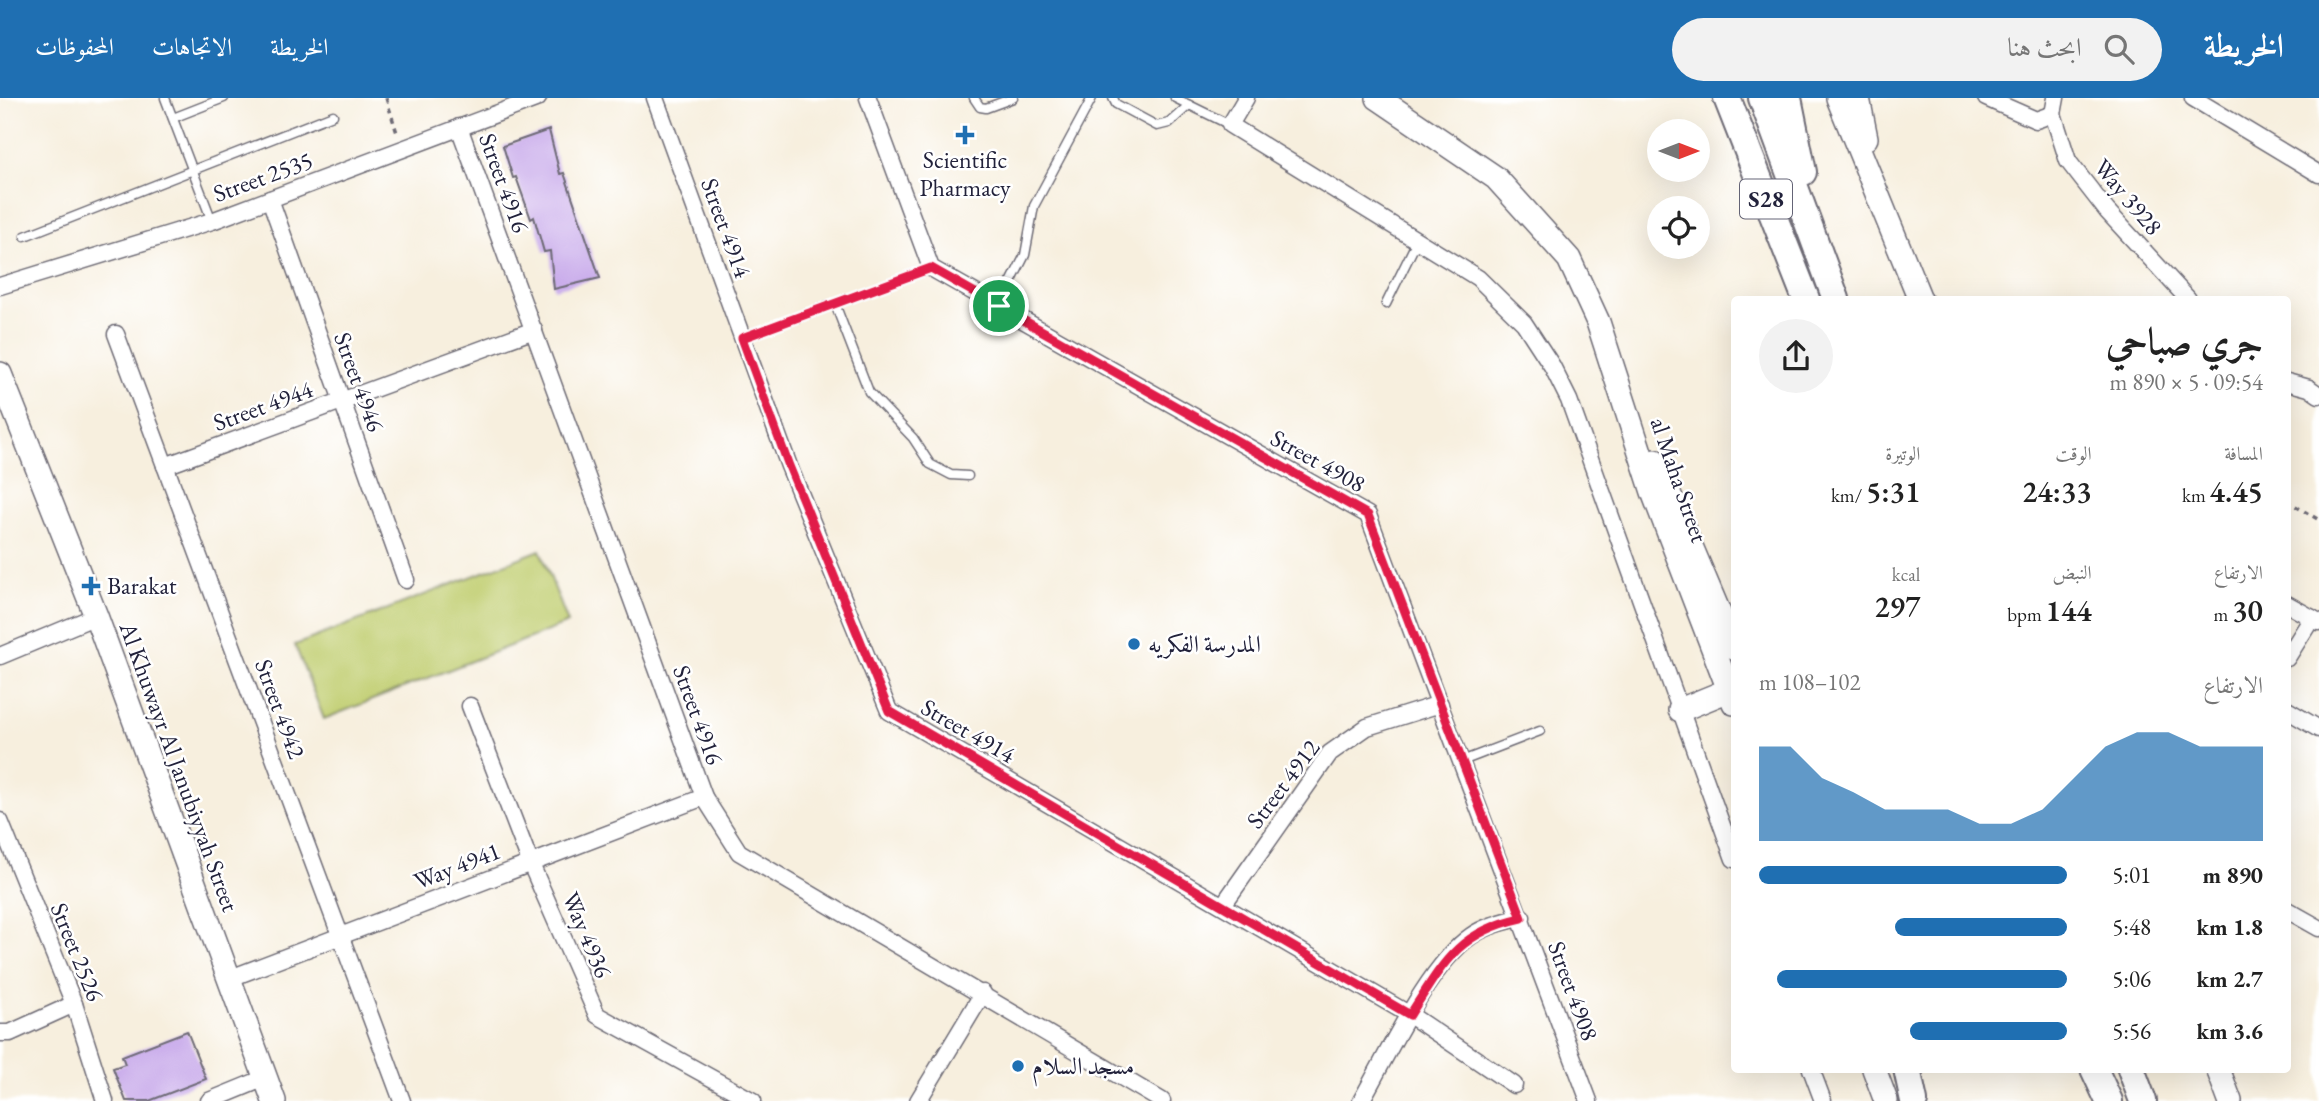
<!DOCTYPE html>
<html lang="ar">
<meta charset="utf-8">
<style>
:root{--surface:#fff;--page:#f2f2f2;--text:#222;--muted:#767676;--accent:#1f6fb2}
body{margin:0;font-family:"EB Garamond",Amiri,serif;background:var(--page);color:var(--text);direction:rtl;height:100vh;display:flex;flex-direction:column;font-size:26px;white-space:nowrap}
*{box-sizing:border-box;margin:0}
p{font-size:23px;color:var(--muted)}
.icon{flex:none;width:38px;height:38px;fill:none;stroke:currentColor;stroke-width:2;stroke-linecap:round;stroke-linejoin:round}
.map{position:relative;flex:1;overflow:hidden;direction:ltr}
.drawer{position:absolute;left:1731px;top:198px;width:560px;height:777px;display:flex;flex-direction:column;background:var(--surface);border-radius:7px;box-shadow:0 7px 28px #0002;direction:rtl}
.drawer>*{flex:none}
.needle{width:46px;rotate:90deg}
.fabs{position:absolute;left:1647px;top:21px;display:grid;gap:14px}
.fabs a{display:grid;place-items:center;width:63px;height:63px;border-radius:50%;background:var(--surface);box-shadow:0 7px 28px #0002;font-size:35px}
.pin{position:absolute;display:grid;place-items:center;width:60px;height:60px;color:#fff;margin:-30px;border:4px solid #fff;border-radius:50%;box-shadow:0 2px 7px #0007}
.round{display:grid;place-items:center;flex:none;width:74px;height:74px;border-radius:37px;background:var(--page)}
.overview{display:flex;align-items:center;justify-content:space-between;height:119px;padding:0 28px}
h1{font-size:38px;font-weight:600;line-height:52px}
.figures{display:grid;grid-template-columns:repeat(3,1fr);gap:10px;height:119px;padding:7px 28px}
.figures div{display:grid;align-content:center}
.figures b{font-size:30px;font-weight:600}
.figures small{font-size:19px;font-weight:400}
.figures p{font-size:19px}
.chart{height:196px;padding:14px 28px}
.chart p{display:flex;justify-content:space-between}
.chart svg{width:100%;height:126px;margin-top:7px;fill:var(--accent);opacity:.7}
ul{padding:0 28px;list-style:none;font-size:23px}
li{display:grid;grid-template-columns:112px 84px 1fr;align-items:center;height:52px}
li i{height:18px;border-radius:9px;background:var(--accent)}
header{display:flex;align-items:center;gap:42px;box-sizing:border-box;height:98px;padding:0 35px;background:var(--accent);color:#fff}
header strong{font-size:33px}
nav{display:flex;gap:38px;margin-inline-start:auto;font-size:24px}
.search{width:490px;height:63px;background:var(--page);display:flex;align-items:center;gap:18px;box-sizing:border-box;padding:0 24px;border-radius:38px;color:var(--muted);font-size:26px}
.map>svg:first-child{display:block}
.green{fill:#c0cd6e;stroke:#717854;stroke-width:2}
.building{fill:#caadeb}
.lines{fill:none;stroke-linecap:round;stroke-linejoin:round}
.lane-casing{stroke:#6d6a74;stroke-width:11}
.street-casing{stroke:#6d6a74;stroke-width:19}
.secondary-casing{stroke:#6d6a74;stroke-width:26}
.primary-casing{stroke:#6d6a74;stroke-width:30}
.path{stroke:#6d6a74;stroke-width:3.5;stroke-dasharray:5 5;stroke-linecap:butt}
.lane{stroke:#fff;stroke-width:8}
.street{stroke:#fff;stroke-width:16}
.secondary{stroke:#fff;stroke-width:23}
.primary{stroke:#fff;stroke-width:26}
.route-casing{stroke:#fff;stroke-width:14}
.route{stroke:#e11d48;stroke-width:9}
.poi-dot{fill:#1f6fb2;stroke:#fff;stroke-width:2.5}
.labels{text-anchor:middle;stroke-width:5;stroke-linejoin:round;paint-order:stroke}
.shield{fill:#fff;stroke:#646476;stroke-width:2}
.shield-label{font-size:23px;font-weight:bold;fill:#22223b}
.poi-label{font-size:24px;fill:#22223b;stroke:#fff;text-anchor:start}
.street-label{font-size:24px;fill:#22223b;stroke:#fff}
</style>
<header>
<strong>الخريطة</strong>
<div class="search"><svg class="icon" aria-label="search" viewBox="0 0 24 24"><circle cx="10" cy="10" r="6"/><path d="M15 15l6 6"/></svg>ابحث هنا</div>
<nav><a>الخريطة</a><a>الاتجاهات</a><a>المحفوظات</a></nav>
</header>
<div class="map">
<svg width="2319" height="1003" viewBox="0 0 2319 1003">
<rect width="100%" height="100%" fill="#fff"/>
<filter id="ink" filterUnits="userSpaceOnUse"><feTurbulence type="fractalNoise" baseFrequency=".0143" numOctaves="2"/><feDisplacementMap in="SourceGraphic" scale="14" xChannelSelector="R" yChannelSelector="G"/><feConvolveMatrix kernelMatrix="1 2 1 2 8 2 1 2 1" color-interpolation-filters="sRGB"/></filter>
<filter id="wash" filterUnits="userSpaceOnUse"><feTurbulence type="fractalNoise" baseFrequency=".00686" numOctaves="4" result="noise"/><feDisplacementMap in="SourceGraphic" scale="28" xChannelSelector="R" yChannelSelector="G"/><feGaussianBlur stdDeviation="1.57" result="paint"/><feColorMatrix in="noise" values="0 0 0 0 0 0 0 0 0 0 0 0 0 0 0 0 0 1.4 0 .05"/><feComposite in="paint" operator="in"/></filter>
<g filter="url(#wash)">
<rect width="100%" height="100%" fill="#f7efde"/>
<path class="green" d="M 540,452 L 568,525 L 324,621 L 295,547 Z"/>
<g id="blocks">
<g class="building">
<path d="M 549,32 L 560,76 L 564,75 L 600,180 L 554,191 L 550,153 L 544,154 L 534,119 L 531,121 L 516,79 L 513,80 L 503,48 Z"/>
<path d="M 187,933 L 206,981 L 149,1003 L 126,1003 L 113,970 L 125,966 L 122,958 Z"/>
</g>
</g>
</g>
<g filter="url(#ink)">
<use href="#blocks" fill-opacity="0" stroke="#6d6a74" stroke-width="2"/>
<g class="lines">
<defs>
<g id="lane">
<path d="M 165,0 L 212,123"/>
<path d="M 974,0 L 980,9 L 986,10 L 1013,0"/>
<path d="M 1113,0 L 1116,6 L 1157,28 L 1169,25 L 1189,7"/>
<path d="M 1175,0 L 1230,27"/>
<path d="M 173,20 L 224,0"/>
<path d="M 25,138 L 333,17"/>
<path d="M 835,206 L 869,294 L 913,340 L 930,366 L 951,377 L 968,378"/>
<path d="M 1386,206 L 1417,143"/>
<path d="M 999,208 L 1025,157 L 1034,108 L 1092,0"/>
<path d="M 742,240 L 931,170"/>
<path d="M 1462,663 L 1540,633"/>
</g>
<g id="street">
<path d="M 655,0 L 789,368 L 889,613 L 1410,917 L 1514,987"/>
<path d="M 868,0 L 931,170 L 1368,417 L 1589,1003"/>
<path d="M 1246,0 L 1230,27 L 1478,180 L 1524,225 L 1552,268 L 1569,302 L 1734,761"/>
<path d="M 1986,0 L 2036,22 L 2053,16 L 2056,0"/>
<path d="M 2193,0 L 2319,76"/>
<path d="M 2053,16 L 2068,63 L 2107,113 L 2188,201"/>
<path d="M 459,29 L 704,699 L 739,754 L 1162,1003"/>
<path d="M 270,101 L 406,482"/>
<path d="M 0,188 L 212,123 L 538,0"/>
<path d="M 116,236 L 402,1003"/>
<path d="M 2287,284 L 2309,290 L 2319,297"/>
<path d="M 165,368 L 534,232"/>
<path d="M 2287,506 L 2319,524"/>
<path d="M 0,558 L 96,518"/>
<path d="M 2287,560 L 2312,520"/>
<path d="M 470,608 L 530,764 L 597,917 L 753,1003"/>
<path d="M 2287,612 L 2319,631"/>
<path d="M 0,723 L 74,906 L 105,1003"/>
<path d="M 1223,807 L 1330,655 L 1367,629 L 1440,606"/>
<path d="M 2287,812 L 2319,830"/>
<path d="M 228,881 L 704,699"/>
<path d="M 0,935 L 10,935 L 74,906"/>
<path d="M 1811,971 L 1823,1003"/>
<path d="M 209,1003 L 265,980"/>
<path d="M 918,1003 L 983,895"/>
<path d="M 1361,1003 C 1388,956 1428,868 1471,838 C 1487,827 1504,824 1522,819"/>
</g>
<g id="secondary">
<path d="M 1378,0 L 1496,80 L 1569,161 L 1598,224 L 1653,394 L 1734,605"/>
<path d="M 1838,0 L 1920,201"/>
<path d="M 1858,0 L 1866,40"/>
<path d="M 0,276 L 96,518 L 274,1003"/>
<path d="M 1655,363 L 1734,550"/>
<path d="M 1680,612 L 1729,592"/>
<path d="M 1874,971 L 1886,1003"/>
<path d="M 2218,971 L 2230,1003"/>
</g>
<g id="primary">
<path d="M 1727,0 L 1806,201"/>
<path d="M 1762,0 L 1836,201"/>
<path d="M 1788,0 L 1803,74"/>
<path d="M 1907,971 L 1914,1003"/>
<path d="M 2094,971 L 2109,1003"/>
<path d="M 2131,971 L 2143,1003"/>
</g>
</defs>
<use href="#lane" class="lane-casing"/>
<use href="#street" class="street-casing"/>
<use href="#secondary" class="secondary-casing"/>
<use href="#primary" class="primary-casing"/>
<g class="path">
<path d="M 386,0 L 398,38"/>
<path d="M 2287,403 L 2319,422"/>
</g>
<use href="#lane" class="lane"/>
<use href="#street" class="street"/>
<use href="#secondary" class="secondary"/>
<use href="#primary" class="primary"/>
</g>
</g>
<g class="lines" filter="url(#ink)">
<defs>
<path id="route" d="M 931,170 L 1368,417 L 1522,820 C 1458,834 1443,865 1410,917 L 889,613 L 789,368 L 742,240 Z"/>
</defs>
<use href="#route" class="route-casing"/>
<use href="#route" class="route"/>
</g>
<g class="poi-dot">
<path d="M961.5 26.5h7v7h7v7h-7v7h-7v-7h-7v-7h7z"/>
<path d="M87.5 477.5h7v7h7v7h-7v7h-7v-7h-7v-7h7z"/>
<circle cx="1134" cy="546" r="7"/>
<circle cx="1018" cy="968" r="7"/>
</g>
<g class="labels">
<rect class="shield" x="1740" y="81.5" width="52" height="39" rx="5"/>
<g class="shield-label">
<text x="1766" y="109">S28</text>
</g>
<g class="poi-label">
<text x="965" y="70" text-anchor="middle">Scientific<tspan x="965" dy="28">Pharmacy</tspan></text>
<text x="107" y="496">Barakat</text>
<text x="1148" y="554">المدرسة الفكريه</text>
<text x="1032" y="976">مسجد السلام</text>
</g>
<g class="street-label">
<text transform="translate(263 79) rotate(-20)" y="8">Street 2535</text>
<text transform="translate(504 85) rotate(70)" y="8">Street 4916</text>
<text transform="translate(2128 99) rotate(50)" y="8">Way 3928</text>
<text transform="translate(726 130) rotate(70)" y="8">Street 4914</text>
<text transform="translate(359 284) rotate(70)" y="8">Street 4946</text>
<text transform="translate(263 308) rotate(-20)" y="8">Street 4944</text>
<text transform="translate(1318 363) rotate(29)" y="8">Street 4908</text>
<text transform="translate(1679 382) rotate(71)" y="8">al Maha Street</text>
<text transform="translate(280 611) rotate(70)" y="8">Street 4942</text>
<text transform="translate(698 617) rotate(70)" y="8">Street 4916</text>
<text transform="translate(968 633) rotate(30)" y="8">Street 4914</text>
<text transform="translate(179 669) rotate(70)" y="8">Al Khuwayr Al Janubiyyah Street</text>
<text transform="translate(1283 686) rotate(-53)" y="8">Street 4912</text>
<text transform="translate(457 768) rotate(-21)" y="8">Way 4941</text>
<text transform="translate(587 837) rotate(67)" y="8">Way 4936</text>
<text transform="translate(77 854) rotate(68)" y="8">Street 2526</text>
<text transform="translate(1573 893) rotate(70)" y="8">Street 4908</text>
</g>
</g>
</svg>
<div class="fabs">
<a><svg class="needle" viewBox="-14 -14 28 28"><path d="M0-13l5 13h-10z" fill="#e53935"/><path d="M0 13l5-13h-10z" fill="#767676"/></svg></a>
<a><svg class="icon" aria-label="locate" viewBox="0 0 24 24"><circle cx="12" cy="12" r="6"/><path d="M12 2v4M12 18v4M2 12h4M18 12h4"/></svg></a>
</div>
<div class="pin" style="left:999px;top:208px;background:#1e9e55"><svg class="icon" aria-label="arrive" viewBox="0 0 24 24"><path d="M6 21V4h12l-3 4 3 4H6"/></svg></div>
<section class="drawer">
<div class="overview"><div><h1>جري صباحي</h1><p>09:54 · 5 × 890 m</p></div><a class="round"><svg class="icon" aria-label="share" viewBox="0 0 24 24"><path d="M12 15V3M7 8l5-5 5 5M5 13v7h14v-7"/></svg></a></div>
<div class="figures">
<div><p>المسافة</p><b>4.45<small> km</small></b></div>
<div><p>الوقت</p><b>24:33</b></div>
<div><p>الوتيرة</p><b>5:31<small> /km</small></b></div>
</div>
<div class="figures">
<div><p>الارتفاع</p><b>30<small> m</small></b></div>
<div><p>النبض</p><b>144<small> bpm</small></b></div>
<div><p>kcal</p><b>297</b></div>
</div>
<div class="chart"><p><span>الارتفاع</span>102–108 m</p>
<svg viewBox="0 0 160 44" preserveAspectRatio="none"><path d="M0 44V11L10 11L20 22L30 27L40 33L50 33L60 33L70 38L80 38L90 33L100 22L110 11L120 6L130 6L140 11L150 11L160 11V44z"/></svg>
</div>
<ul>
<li><b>890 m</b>5:01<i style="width:100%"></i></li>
<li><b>1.8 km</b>5:48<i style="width:56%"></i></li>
<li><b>2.7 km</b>5:06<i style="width:94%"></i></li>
<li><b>3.6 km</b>5:56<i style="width:51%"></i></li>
</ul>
</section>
</div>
